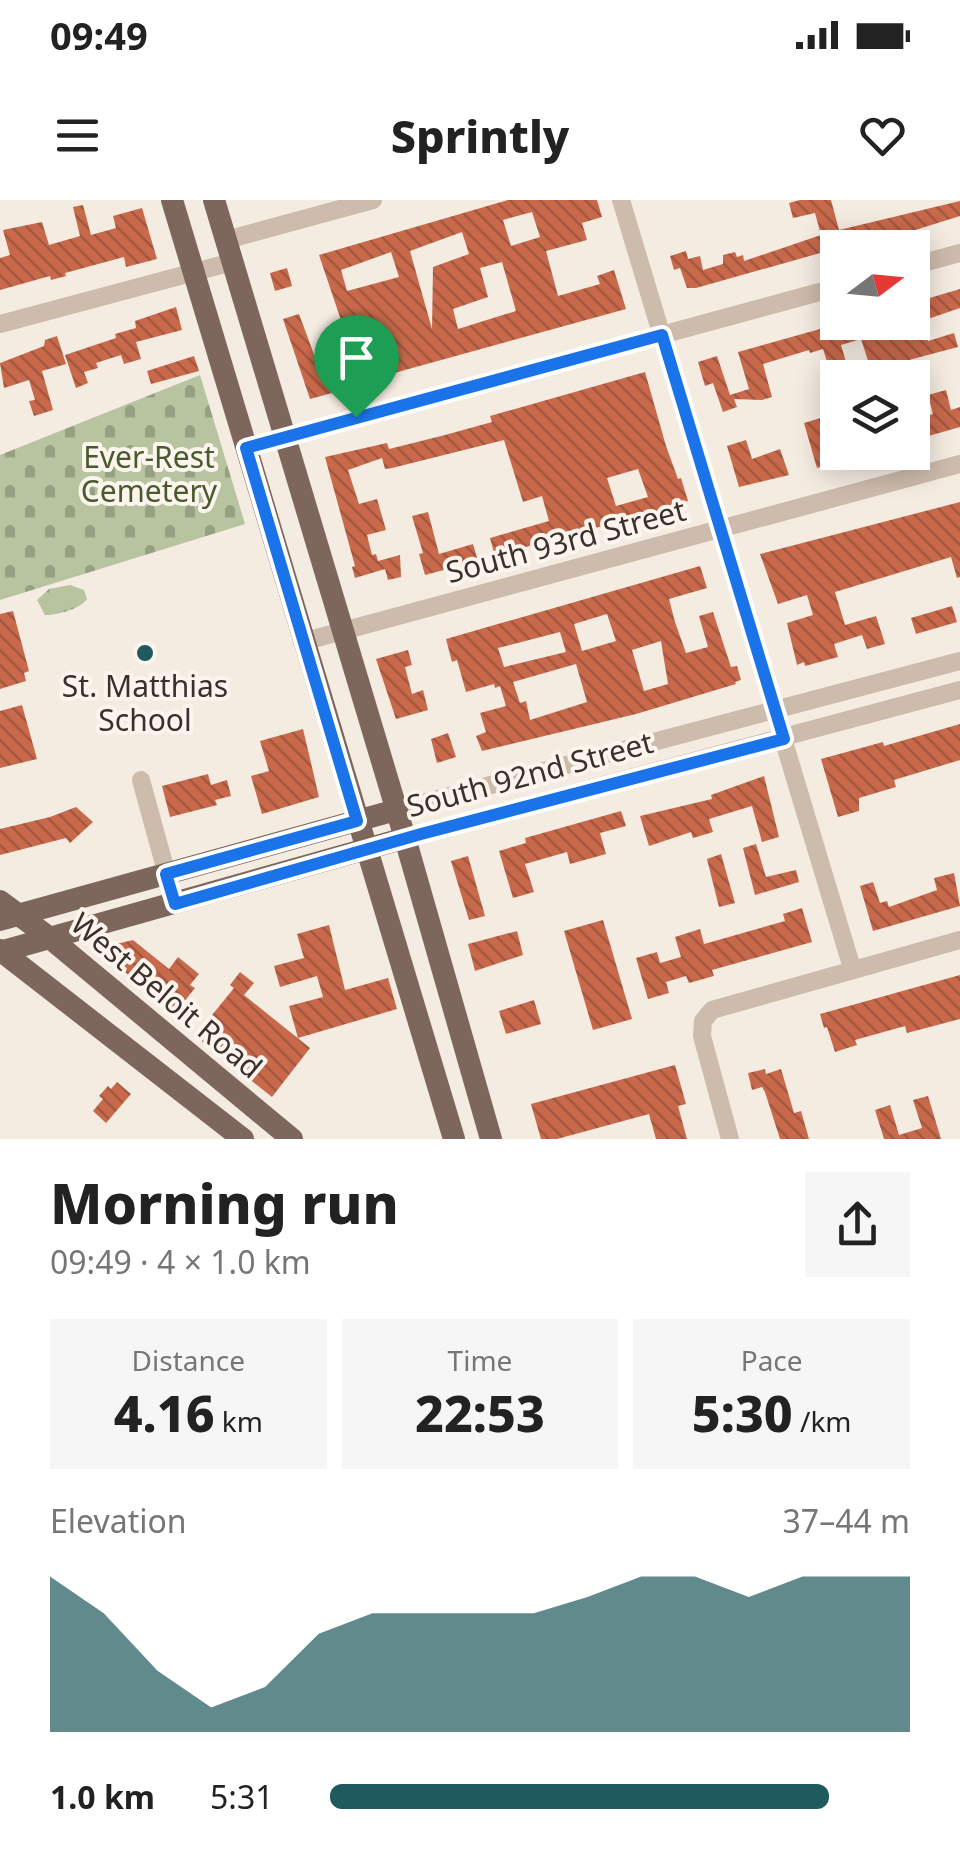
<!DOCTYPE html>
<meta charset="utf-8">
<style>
:root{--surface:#fff;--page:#f6f6f6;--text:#222;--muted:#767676;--accent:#1f5a5e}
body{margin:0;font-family:"Noto Sans",sans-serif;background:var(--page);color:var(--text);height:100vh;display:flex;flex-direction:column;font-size:38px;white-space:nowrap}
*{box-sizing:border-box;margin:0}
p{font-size:32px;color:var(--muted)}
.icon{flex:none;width:55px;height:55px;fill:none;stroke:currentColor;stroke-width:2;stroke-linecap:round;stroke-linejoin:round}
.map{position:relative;height:939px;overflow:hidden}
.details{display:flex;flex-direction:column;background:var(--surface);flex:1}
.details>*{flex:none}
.needle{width:65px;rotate:74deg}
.controls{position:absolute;left:820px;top:30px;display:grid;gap:20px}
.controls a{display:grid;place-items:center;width:110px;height:110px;border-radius:0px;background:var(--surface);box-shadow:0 5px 25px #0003;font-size:50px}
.pin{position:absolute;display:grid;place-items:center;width:85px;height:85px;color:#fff;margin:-102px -42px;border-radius:50% 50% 50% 0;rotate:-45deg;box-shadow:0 0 10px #0007}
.pin .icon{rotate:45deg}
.round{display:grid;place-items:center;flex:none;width:105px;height:105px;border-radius:0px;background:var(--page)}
.head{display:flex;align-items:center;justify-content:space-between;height:170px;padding:0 50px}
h1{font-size:55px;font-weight:800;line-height:75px}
.metrics{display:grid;grid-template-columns:repeat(3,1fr);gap:15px;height:170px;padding:10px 50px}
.metrics div{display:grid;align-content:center;border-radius:0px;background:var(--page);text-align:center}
.metrics b{font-size:50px;font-weight:800}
.metrics small{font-size:28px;font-weight:400}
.metrics p{font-size:28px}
.chart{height:280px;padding:20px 50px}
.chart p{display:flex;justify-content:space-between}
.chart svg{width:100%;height:180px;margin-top:10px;fill:var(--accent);opacity:.7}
ul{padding:0 50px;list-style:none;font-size:32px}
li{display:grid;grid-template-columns:160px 120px 1fr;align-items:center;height:75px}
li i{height:25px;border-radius:12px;background:var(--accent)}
.status{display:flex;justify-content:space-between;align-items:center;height:70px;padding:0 50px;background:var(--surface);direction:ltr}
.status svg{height:28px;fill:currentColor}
header{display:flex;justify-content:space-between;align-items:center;height:130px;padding:0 50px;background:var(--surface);font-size:45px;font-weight:800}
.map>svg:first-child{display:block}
.cemetery{fill:url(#cemetery-stones)}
.park{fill:url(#park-tufts)}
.building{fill:url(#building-back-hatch);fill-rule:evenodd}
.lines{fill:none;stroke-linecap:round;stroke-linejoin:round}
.minor{stroke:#cdbbac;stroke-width:18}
.major{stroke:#7d675c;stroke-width:22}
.route-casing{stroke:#fff;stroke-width:20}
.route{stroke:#1a73e8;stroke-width:12}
.poi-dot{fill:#1f5a5e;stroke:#fbf5ee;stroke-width:4}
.labels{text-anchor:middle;stroke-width:8;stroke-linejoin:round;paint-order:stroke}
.park-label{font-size:30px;fill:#4a5a2e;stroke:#fbf5ee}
.street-label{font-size:30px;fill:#3b302b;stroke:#fbf5ee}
.poi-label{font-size:30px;fill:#3b302b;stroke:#fbf5ee}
</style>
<div class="status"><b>09:49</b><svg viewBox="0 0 49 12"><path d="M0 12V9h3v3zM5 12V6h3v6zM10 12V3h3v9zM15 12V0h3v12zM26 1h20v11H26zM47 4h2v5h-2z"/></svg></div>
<header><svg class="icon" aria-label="menu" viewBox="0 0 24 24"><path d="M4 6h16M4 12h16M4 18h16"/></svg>Sprintly<svg class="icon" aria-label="heart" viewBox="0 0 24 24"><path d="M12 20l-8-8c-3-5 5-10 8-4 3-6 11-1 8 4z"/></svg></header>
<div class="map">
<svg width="960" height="939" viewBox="0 0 960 939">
<defs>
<pattern id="cemetery-stones" width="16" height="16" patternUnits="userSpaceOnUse" patternTransform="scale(2.5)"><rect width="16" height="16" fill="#b8c4a0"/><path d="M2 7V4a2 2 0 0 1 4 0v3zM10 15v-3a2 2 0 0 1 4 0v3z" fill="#97a083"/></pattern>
<pattern id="park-tufts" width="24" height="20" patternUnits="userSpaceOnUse" patternTransform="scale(2.5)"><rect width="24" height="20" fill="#b8c4a0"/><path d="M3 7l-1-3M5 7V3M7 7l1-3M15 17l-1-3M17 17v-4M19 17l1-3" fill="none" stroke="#97a083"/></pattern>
<pattern id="building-back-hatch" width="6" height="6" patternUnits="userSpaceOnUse" patternTransform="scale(2.5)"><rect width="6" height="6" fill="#c8694b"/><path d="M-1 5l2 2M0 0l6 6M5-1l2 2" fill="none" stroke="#a4573f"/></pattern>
</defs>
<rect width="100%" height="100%" fill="#f4ebe1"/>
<path class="cemetery" d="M 200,175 L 245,324 L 0,400 L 0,255 Z"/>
<path class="park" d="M 70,385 L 84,390 L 87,399 C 80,409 58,415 45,415 L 37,400 L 49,389 Z"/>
<g class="building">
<path d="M 508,0 L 597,0 L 602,17 L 582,23 L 587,40 L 546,51 L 558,96 L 600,84 L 597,76 L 614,70 L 626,109 L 358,183 L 351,161 L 370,151 L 364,130 L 346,135 L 319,55 ZM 532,12 L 540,37 L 511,46 L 503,20 ZM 462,32 L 469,54 L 433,67 L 432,129 L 410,51 ZM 391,52 L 399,77 L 347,91 L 341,70 ZM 502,62 L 516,111 L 458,129 L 453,109 L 488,97 L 480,68 Z"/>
<path d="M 800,0 L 831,0 L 839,30 L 960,1 L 960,16 L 877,42 L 838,48 L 696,88 L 687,88 L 680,68 L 674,70 L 670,56 L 686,51 L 688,59 L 700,56 L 703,70 L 723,64 L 723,55 L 735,52 L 737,57 L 743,55 L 744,61 L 821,35 L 815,13 L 793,18 L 789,3 Z"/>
<path d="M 83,5 L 91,35 L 116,28 L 113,16 L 142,8 L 157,59 L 126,67 L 124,57 L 65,73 L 66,76 L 51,80 L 50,76 L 0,90 L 0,58 L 10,55 L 3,30 L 42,22 L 49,45 L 80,36 L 73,7 Z"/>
<path d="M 287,68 L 292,86 L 275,91 L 270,73 Z"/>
<path d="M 960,89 L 960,108 L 922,121 L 928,141 L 954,133 L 958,147 L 871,170 L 861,139 L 841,145 L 849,172 L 832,177 L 823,149 L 810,153 L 809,150 L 763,164 L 772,197 L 762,200 L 734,199 L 737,207 L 723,212 L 713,183 L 705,186 L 698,162 L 717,156 L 730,195 L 749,189 L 738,152 L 845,122 L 912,122 L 912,100 L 916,102 Z"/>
<path d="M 176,107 L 182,130 L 136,142 L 141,159 L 124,164 L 121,155 L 96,163 L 98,168 L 84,172 L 88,183 L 76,188 L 65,155 L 116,138 L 115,134 L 136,128 L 135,121 Z"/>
<path d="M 299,114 L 319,168 L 325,166 L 332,193 L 310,199 L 283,119 Z"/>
<path d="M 57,136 L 66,164 L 42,171 L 53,210 L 34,216 L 29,201 L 35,200 L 29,180 L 4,188 L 0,163 L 44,146 L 45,140 Z"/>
<path d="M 194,156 L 199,171 L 151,184 L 147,171 Z"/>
<path d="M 645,172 L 666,246 L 678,279 L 681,278 L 688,301 L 667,307 L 669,311 L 577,332 L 495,356 L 490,338 L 549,321 L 542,296 L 523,302 L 504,240 L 392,268 L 385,269 L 382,258 L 348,270 L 359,304 L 377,299 L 386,330 L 367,335 L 372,355 L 376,354 L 378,361 L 400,355 L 401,377 L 388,380 L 385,369 L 355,378 L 352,367 L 355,366 L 325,257 L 387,243 L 389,249 L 445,235 L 492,222 L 490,216 ZM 638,269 L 648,297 L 616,306 L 607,278 Z"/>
<path d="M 946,190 L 951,210 L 960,207 L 960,227 L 918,239 L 912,220 L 933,214 L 928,195 Z"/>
<path d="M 824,217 L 837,262 L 817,268 L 804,223 Z"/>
<path d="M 746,240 L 752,259 L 780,249 L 789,275 L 739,287 L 727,246 Z"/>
<path d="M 960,302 L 960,377 L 957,378 L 951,357 L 835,392 L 845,425 L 876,416 L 885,444 L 867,449 L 862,435 L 834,444 L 838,457 L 805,466 L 804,462 L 797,465 L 787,423 L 813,415 L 807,395 L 778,404 L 760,354 Z"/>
<path d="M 428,312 L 439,354 L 473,344 L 478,361 L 425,375 L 419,354 L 423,353 L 412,316 Z"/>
<path d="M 700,366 L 707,388 L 669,399 L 675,422 L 686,453 L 708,447 L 699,416 L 713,412 L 731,467 L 737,466 L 741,480 L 735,482 L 736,484 L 636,514 L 482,551 L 476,536 L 486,532 L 480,513 L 506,506 L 500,486 L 495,488 L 494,484 L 466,492 L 457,460 L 452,462 L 446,439 ZM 607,414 L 616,441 L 582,451 L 574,424 ZM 560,432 L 566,452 L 504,467 L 498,448 ZM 661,441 L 668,484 L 644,491 L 632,450 ZM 576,464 L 587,502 L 530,520 L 526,501 L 520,503 L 513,482 Z"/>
<path d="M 952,406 L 957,422 L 916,434 L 911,418 Z"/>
<path d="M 13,411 L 29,471 L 24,473 L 26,481 L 0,489 L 0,414 Z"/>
<path d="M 408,450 L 412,465 L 405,467 L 412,494 L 423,490 L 428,510 L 396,519 L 376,459 Z"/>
<path d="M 22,505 L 37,559 L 0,568 L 0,511 Z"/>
<path d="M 960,524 L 960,560 L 894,580 L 896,587 L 859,598 L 859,611 L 838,617 L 821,559 L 883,542 L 884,546 Z"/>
<path d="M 303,529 L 319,597 L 262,614 L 251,576 L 269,571 L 260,541 Z"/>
<path d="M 448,533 L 456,557 L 437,563 L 431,539 Z"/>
<path d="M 208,574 L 211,585 L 227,580 L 231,596 L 215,600 L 217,605 L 170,617 L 162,586 Z"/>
<path d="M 764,576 L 779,637 L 762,642 L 752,606 L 709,619 L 713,632 L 693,638 L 691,632 L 649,646 L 640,616 L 712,599 L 711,595 Z"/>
<path d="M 76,607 L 93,622 L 70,643 L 66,638 L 0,655 L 0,629 L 50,617 Z"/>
<path d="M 621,611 L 626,626 L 600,633 L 606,654 L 570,664 L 567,652 L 525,664 L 534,692 L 513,698 L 499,651 L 526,643 L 525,638 Z"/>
<path d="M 756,644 L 766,677 L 796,670 L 799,682 L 755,695 L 743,648 Z"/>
<path d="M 721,654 L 735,703 L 719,707 L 707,659 Z"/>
<path d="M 468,656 L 485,716 L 469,720 L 451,661 Z"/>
<path d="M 954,673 L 960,706 L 873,731 L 860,686 L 873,682 L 880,703 L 887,701 L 889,707 L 937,690 L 934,678 Z"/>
<path d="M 802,708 L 812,742 L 712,770 L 714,776 L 689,783 L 686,776 L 666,782 L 669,793 L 648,799 L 636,758 L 657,752 L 660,763 L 681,757 L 675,737 L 700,729 L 704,744 L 785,721 L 783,714 Z"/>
<path d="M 603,720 L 632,819 L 593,830 L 564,731 Z"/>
<path d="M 329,725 L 345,790 L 388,778 L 397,809 L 298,838 L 289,806 L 323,797 L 317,776 L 280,787 L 274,766 L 304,758 L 297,734 Z"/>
<path d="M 517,731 L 523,755 L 475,771 L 468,744 Z"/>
<path d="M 133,740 L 169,769 L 178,757 L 199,774 L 190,785 L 195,788 L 175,813 L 104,755 L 112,745 Z"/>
<path d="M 240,772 L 254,783 L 244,795 L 310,848 L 272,897 L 195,836 L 234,788 L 230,785 Z"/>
<path d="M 960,775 L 960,819 L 907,833 L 905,826 L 855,840 L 857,845 L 835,852 L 827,827 L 824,828 L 820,814 Z"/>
<path d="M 534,800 L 541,824 L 506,834 L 499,811 Z"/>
<path d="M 675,865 L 686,904 L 678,906 L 687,939 L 656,939 L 649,914 L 557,939 L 541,939 L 531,904 Z"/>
<path d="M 765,869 L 766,874 L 781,869 L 794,913 L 801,911 L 809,939 L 780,939 L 765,892 L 762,887 L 752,890 L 748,873 Z"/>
<path d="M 117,882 L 131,894 L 106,923 L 93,911 L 103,899 L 99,896 L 108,886 L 111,889 Z"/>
<path d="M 928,896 L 941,939 L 884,939 L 875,910 L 890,905 L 899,935 L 922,928 L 913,900 Z"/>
</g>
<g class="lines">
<g class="minor">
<path d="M 621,0 L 852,768"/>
<path d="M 226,40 L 373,0"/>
<path d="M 912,66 L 960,53"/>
<path d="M 0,124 L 232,62"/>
<path d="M 245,248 L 838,87"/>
<path d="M 302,442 L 960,264"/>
<path d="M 141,580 L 175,704"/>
<path d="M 396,610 L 960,461"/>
<path d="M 405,638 L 960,490"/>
<path d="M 730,939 L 702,836 L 703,821 L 712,810 L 960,740"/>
</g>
<g class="major">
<path d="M 172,0 L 454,939"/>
<path d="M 214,0 L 405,638 L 491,939"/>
<path d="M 0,701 L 50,738 L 292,939"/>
<path d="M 0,720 L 396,610"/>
<path d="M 0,750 L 243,939"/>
<path d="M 0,752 L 405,638"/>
</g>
</g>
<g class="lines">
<defs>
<path id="route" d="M 662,135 L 784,539 L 421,634 L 175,704 L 166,674 L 357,621 L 246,248 Z"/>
</defs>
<use href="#route" class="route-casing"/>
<use href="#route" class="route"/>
</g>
<circle class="poi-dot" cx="145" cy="453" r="10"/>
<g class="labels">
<g class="park-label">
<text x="149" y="268">Ever-Rest<tspan x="149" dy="34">Cemetery</tspan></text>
</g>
<g class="street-label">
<text transform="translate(566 342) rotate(-15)" y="10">South 93rd Street</text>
<text transform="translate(530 575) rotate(-15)" y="10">South 92nd Street</text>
<text transform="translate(166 796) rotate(40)" y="10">West Beloit Road</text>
</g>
<g class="poi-label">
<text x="145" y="497">St. Matthias<tspan x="145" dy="34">School</tspan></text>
</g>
</g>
</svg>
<div class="controls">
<a><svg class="needle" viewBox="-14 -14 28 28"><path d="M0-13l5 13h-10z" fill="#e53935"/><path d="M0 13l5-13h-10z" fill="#767676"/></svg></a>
<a><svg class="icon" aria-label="layers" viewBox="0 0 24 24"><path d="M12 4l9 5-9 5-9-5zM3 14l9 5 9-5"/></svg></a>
</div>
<div class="pin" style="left:356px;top:217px;background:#1e9e55"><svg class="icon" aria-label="arrive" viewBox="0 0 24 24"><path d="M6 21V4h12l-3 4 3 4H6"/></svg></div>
</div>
<section class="details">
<div class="head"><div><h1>Morning run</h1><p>09:49 · 4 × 1.0 km</p></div><a class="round"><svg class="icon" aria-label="share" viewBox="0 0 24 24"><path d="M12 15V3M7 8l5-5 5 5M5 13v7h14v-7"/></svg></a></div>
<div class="metrics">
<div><p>Distance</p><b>4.16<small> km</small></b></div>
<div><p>Time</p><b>22:53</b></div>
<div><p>Pace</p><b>5:30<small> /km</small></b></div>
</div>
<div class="chart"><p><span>Elevation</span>37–44 m</p>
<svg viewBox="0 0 160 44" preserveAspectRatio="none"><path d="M0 44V6L10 15L20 29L30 38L40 33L50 20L60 15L70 15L80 15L90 15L100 11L110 6L120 6L130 11L140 6L150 6L160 6V44z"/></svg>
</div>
<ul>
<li><b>1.0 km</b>5:31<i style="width:86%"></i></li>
</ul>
</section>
